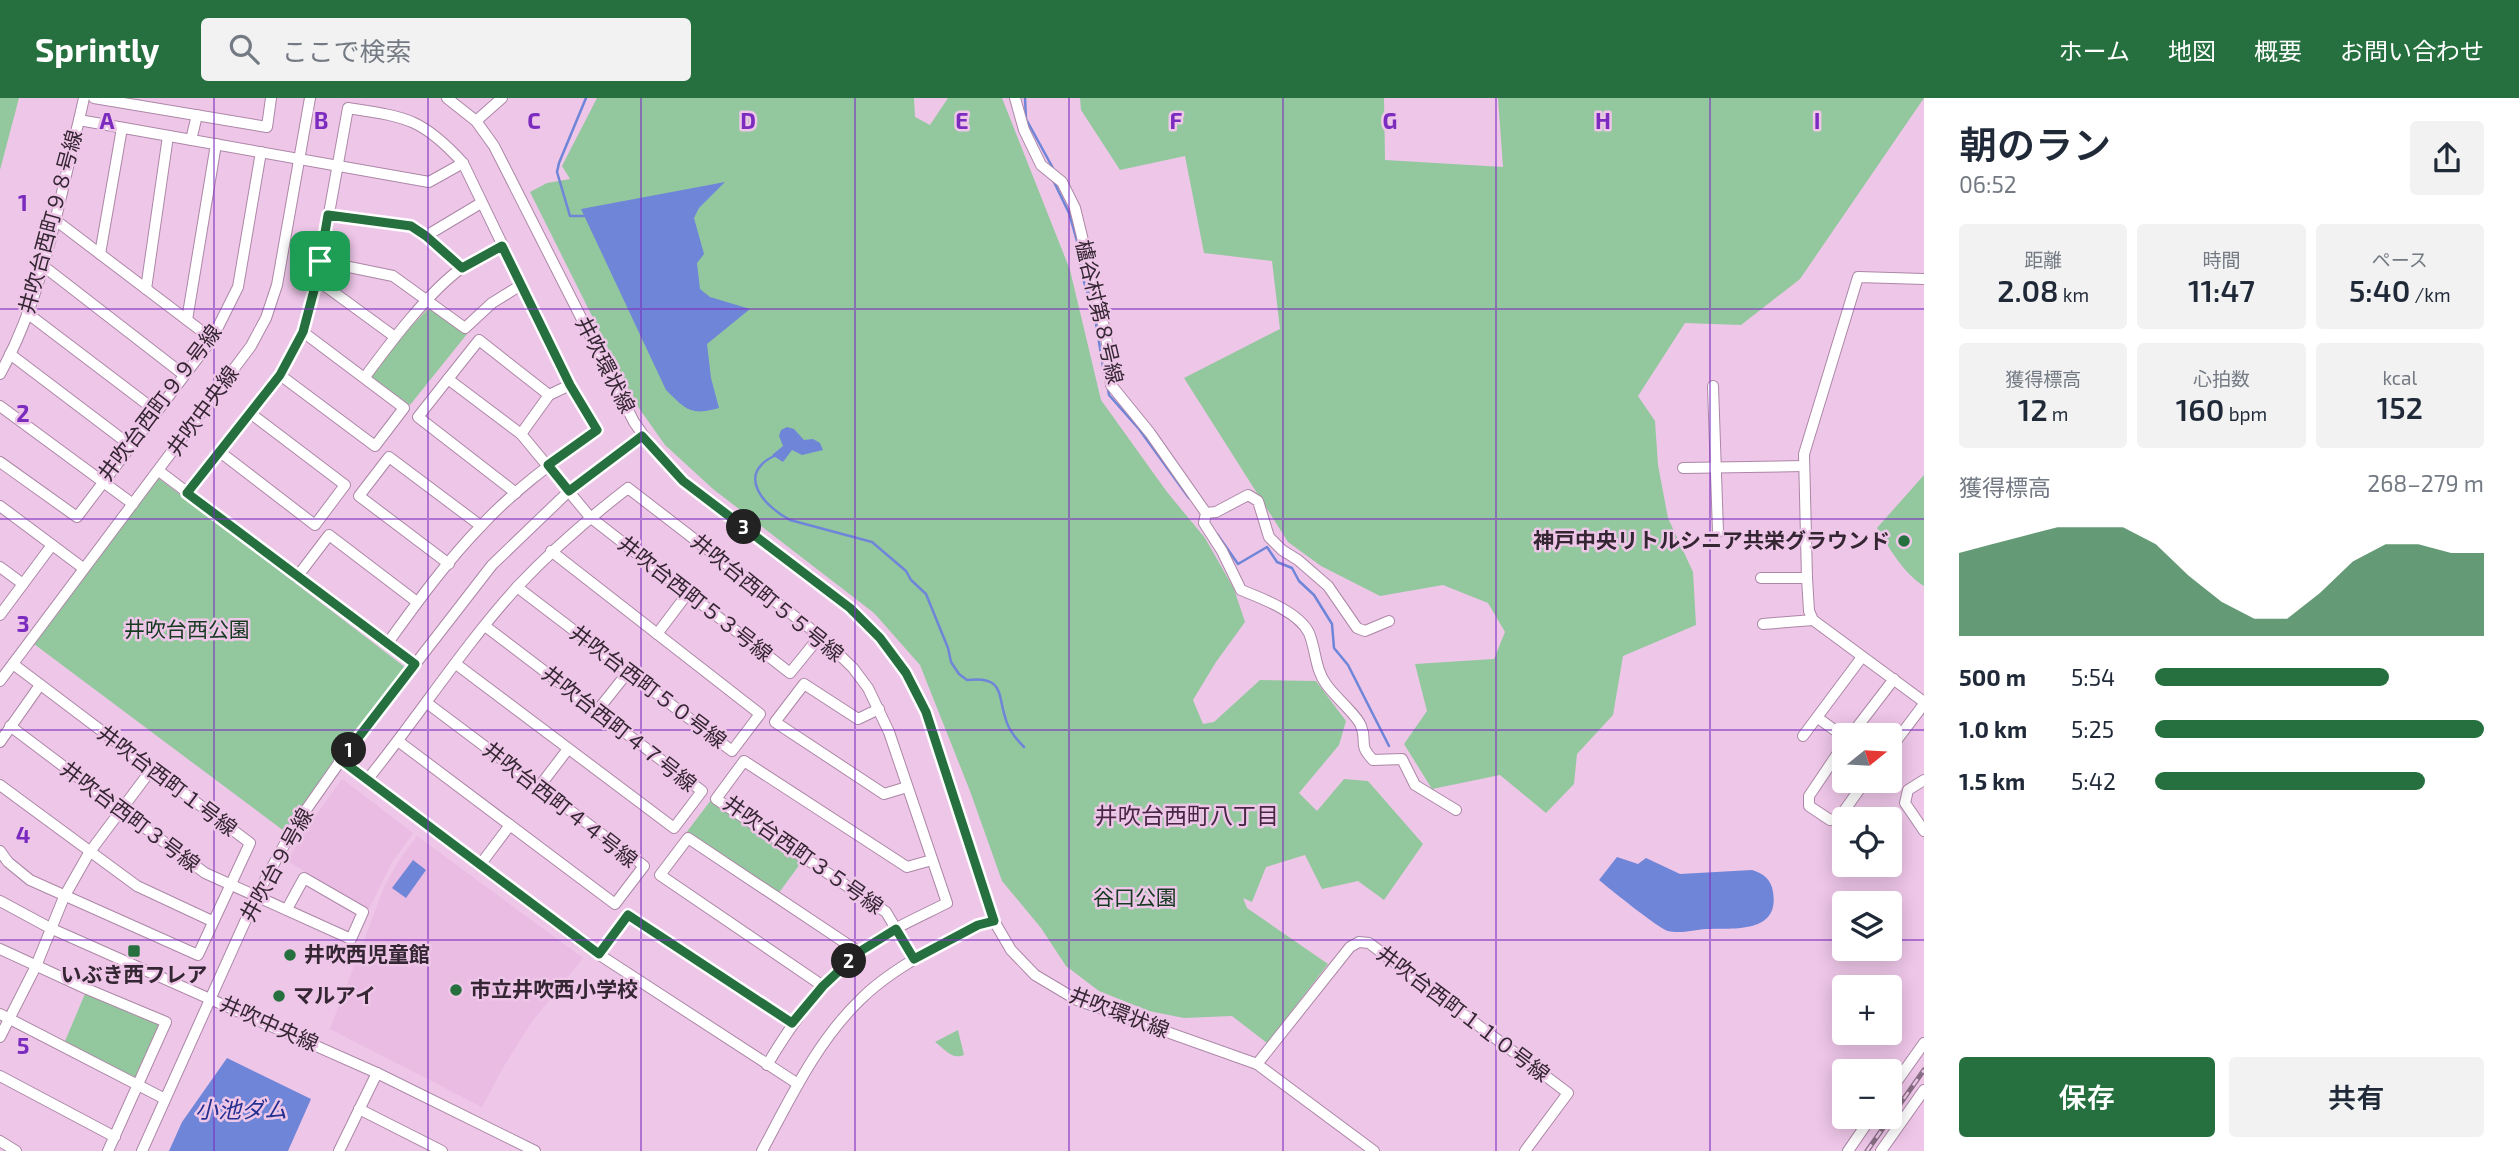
<!DOCTYPE html>
<html lang="ja">
<meta charset="utf-8">
<style>
:root{--surface:#fff;--page:#f2f2f3;--text:#1f2937;--muted:#747a83;--accent:#25703e}
body{margin:0;font-family:"Exo 2","Noto Sans JP",sans-serif;background:var(--page);color:var(--text);height:100vh;display:flex;flex-direction:column;font-size:26px;white-space:nowrap}
*{box-sizing:border-box;margin:0}
p{font-size:23px;color:var(--muted)}
.icon{flex:none;width:38px;height:38px;fill:none;stroke:currentColor;stroke-width:2;stroke-linecap:round;stroke-linejoin:round}
.map{position:relative;flex:1;overflow:hidden}
.side{display:flex;flex-direction:column;background:var(--surface);width:595px}
.side>*{flex:none}
.needle{width:46px;rotate:72deg}
.fabs{position:absolute;left:1832px;top:625px;display:grid;gap:14px}
.fabs a{display:grid;place-items:center;width:70px;height:70px;border-radius:7px;background:var(--surface);box-shadow:0 4px 18px #0003;font-size:35px}
.pin{position:absolute;display:grid;place-items:center;width:60px;height:60px;color:#fff;margin:-30px;border-radius:14px;box-shadow:0 4px 10px #0006}
.km{position:absolute;width:35px;height:35px;margin:-18px;border-radius:50%;background:#222;color:#fff;font-size:19px;line-height:35px;text-align:center}
.round{display:grid;place-items:center;flex:none;width:74px;height:74px;border-radius:7px;background:var(--page)}
.summary{display:flex;align-items:center;justify-content:space-between;height:119px;padding:0 35px}
h1{font-size:38px;font-weight:600;line-height:52px}
.metrics{display:grid;grid-template-columns:repeat(3,1fr);gap:10px;height:119px;padding:7px 35px}
.metrics div{display:grid;align-content:center;border-radius:7px;background:var(--page);text-align:center}
.metrics b{font-size:30px;font-weight:600}
.metrics small{font-size:19px;font-weight:400}
.metrics p{font-size:19px}
.chart{height:196px;padding:14px 35px}
.chart p{display:flex;justify-content:space-between}
.chart svg{width:100%;height:126px;margin-top:7px;fill:var(--accent);opacity:.7}
.button{display:flex;gap:14px;margin-top:auto;padding:14px 35px}
.button a{flex:1;height:80px;border-radius:7px;background:var(--accent);color:#fff;font-size:28px;font-weight:600;line-height:80px;text-align:center}
.button a+a{background:var(--page);color:var(--text)}
ul{padding:0 35px;list-style:none;font-size:23px}
li{display:grid;grid-template-columns:112px 84px 1fr;align-items:center;height:52px}
li i{height:18px;border-radius:9px;background:var(--accent)}
header{display:flex;align-items:center;gap:42px;box-sizing:border-box;height:98px;padding:0 35px;background:var(--accent);color:#fff}
header strong{font-size:33px}
nav{display:flex;gap:38px;margin-inline-start:auto;font-size:24px}
.search{width:490px;height:63px;background:var(--page);display:flex;align-items:center;gap:18px;box-sizing:border-box;padding:0 24px;border-radius:7px;color:var(--muted);font-size:26px}
main{display:flex;flex:1;min-height:0}
.map>svg:first-child{display:block}
.built{fill:#eabbe3}
.green{fill:#93c89e}
.water{fill:#6f85d8}
.lines{fill:none;stroke-linecap:round;stroke-linejoin:round}
.stream{stroke:#6f85d8;stroke-width:2.5}
.minor-casing{stroke:#ac87a7;stroke-width:12}
.minor{stroke:#fff;stroke-width:10}
.rail-casing{stroke:#886e84;stroke-width:5}
.rail{stroke:#eec6e8;stroke-width:2.5;stroke-dasharray:8;stroke-linecap:butt}
.route-casing{stroke:#fff;stroke-width:14}
.route{stroke:#25703e;stroke-width:9}
.grid{fill:none;stroke:#7b2cbf;stroke-width:2;stroke-opacity:0.55}
.poi-dot{fill:#25703e;stroke:#eec6e8;stroke-width:2.5}
.labels{text-anchor:middle;stroke-width:5;stroke-linejoin:round;paint-order:stroke}
.street-label{font-size:21px;fill:#352633;stroke:#eec6e8}
.poi-label{font-size:21px;font-weight:bold;fill:#352633;stroke:#eec6e8;text-anchor:start}
.park-label{font-size:21px;fill:#153a20;stroke:#eec6e8}
.neighbourhood-label{font-size:23px;fill:#472744;stroke:#eec6e8}
.water-label{font-size:23px;font-style:italic;fill:#253090;stroke:#eec6e8}
.grid-label{font-size:23px;text-anchor:middle;font-weight:bold;fill:#7b2cbf;stroke:#eec6e8;stroke-width:5;stroke-linejoin:round;paint-order:stroke}
</style>
<header>
<strong>Sprintly</strong>
<div class="search"><svg class="icon" aria-label="search" viewBox="0 0 24 24"><circle cx="10" cy="10" r="6"/><path d="M15 15l6 6"/></svg>ここで検索</div>
<nav><a>ホーム</a><a>地図</a><a>概要</a><a>お問い合わせ</a></nav>
</header>
<main>
<div class="map">
<svg width="1924" height="1053" viewBox="0 0 1924 1053">
<rect width="100%" height="100%" fill="#eec6e8"/>
<g class="built">
<path d="M 342,681 L 413,735 L 392,764 L 368,813 L 288,763 L 302,737 Z"/>
<path d="M 417,738 L 583,860 L 531,925 L 501,973 L 482,1009 L 330,931 L 385,787 L 400,761 Z"/>
</g>
<g class="green">
<path d="M 0,0 L 19,0 L 0,72 Z"/>
<path d="M 597,0 L 914,0 L 915,19 L 930,27 L 948,0 L 1002,0 L 1070,172 L 1101,302 L 1167,394 L 1205,440 L 1234,491 L 1245,524 L 1216,564 L 1193,602 L 1203,626 L 1214,624 L 1260,582 L 1316,583 L 1346,623 L 1339,647 L 1299,695 L 1317,713 L 1344,681 L 1368,683 L 1423,746 L 1384,802 L 1358,783 L 1322,791 L 1305,757 L 1266,769 L 1252,804 L 1243,800 L 1247,810 L 1328,866 L 1267,945 L 1232,918 L 1184,920 L 1149,913 L 1099,893 L 1066,868 L 1041,830 L 1002,783 L 970,693 L 920,567 L 874,515 L 713,391 L 665,347 L 636,306 L 530,94 L 547,85 L 570,81 L 562,68 Z"/>
<path d="M 1080,0 L 1384,0 L 1385,62 L 1503,69 L 1498,0 L 1924,0 L 1800,181 L 1741,227 L 1685,225 L 1638,298 L 1655,323 L 1658,367 L 1668,420 L 1693,474 L 1696,527 L 1623,558 L 1613,617 L 1577,656 L 1574,686 L 1546,715 L 1500,677 L 1432,691 L 1404,646 L 1427,613 L 1415,566 L 1494,561 L 1505,534 L 1488,505 L 1443,487 L 1380,498 L 1321,468 L 1288,444 L 1184,280 L 1280,231 L 1272,163 L 1204,155 L 1185,58 L 1120,72 L 1081,12 Z"/>
<path d="M 430,209 L 467,236 L 410,307 L 371,279 L 398,242 Z"/>
<path d="M 1924,377 L 1924,488 C 1903,475 1890,451 1877,430 Z"/>
<path d="M 157,379 L 406,570 L 284,733 L 34,546 Z"/>
<path d="M 711,702 L 803,762 L 778,796 L 686,735 Z"/>
<path d="M 87,891 L 166,924 L 139,987 L 63,948 Z"/>
<path d="M 958,932 L 964,957 C 951,962 945,951 935,944 Z"/>
</g>
<g class="water">
<path d="M 725,84 L 699,110 L 694,120 L 704,156 L 697,165 L 700,191 L 710,199 L 750,211 L 707,246 L 711,280 L 719,310 C 691,318 686,312 666,292 L 581,111 Z"/>
<path d="M 787,329 L 794,331 L 804,342 L 813,341 L 820,345 L 823,352 L 802,357 L 792,352 L 783,364 L 772,357 L 783,348 L 779,338 L 781,332 Z"/>
<path d="M 1617,759 L 1638,766 L 1646,760 L 1680,776 L 1752,772 C 1764,776 1771,781 1773,794 C 1780,836 1733,830 1706,831 C 1695,832 1679,836 1668,833 C 1659,831 1610,791 1599,782 Z"/>
<path d="M 413,762 L 426,772 L 406,800 L 392,790 Z"/>
<path d="M 227,960 L 311,1001 L 288,1053 L 169,1053 L 182,1024 Z"/>
</g>
<g class="lines">
<g class="stream">
<path d="M 1025,0 L 1026,21 L 1054,72"/>
<path d="M 1053,82 L 1069,115 L 1077,143 L 1082,178 L 1094,213 L 1105,281"/>
<path d="M 584,118 L 570,118 L 557,74 L 559,65 L 586,0"/>
<path d="M 1108,291 L 1109,297 L 1139,331 L 1189,400"/>
<path d="M 774,358 C 735,377 765,409 790,422 L 872,444 L 906,473 L 911,482 L 926,496 L 948,550 L 951,564 L 959,576 L 967,582 C 1005,578 997,596 1006,622 C 1009,633 1016,641 1024,649"/>
<path d="M 1217,436 L 1238,466 L 1267,449 L 1277,464 L 1292,470 L 1299,483 L 1314,497 L 1332,526 L 1334,550 L 1348,567 L 1389,648"/>
</g>
<defs>
<g id="minor">
<path d="M 94,0 L 267,29 L 271,0"/>
<path d="M 447,0 L 476,23 L 494,48 L 634,324 L 653,351 L 683,383 L 850,510 L 880,540 L 906,575 L 926,614 L 994,823 L 1011,852 L 1035,877 L 1077,902 L 1257,966 L 1374,1053"/>
<path d="M 1015,0 L 1024,32 L 1041,67 L 1062,84 L 1075,110 L 1106,237 L 1111,287 L 1150,335 L 1206,415 L 1204,425 L 1222,453 L 1241,492 C 1261,500 1299,514 1309,535 C 1316,552 1315,571 1326,586 C 1334,598 1358,618 1361,628 C 1368,645 1357,645 1373,662 L 1402,661 L 1415,687 L 1456,712"/>
<path d="M 79,22 L 84,0"/>
<path d="M 476,23 L 502,0"/>
<path d="M 191,42 L 197,17"/>
<path d="M 328,117 L 411,128 L 426,138 L 462,170"/>
<path d="M 54,121 L 212,241"/>
<path d="M 426,138 L 481,105"/>
<path d="M 100,156 L 122,30"/>
<path d="M 320,163 L 393,178 L 465,230 L 492,205 L 521,187"/>
<path d="M 42,167 L 184,277"/>
<path d="M 1924,181 L 1858,179 L 1804,356 L 1807,480 L 1809,513 L 1813,522 L 1924,604"/>
<path d="M 317,182 L 395,239"/>
<path d="M 146,191 L 168,38"/>
<path d="M 27,215 L 156,313"/>
<path d="M 187,222 L 216,46"/>
<path d="M 10,256 L 130,347"/>
<path d="M 0,276 C 43,199 58,107 79,22 L 429,84 L 463,65"/>
<path d="M 280,277 L 375,348 L 404,310 L 303,234"/>
<path d="M 365,279 C 390,245 429,193 463,169 C 475,161 489,155 502,148"/>
<path d="M 448,281 L 418,319 L 516,395"/>
<path d="M 570,287 L 549,297 L 479,242 L 448,281 L 521,336 L 590,419 L 790,575 L 820,538"/>
<path d="M 1713,288 L 1718,434"/>
<path d="M 0,308 L 133,406"/>
<path d="M 521,336 L 549,297"/>
<path d="M 220,354 L 315,427 L 345,387 L 250,315"/>
<path d="M 0,364 L 77,419 L 212,241 L 238,189 L 261,54"/>
<path d="M 1683,370 L 1804,368"/>
<path d="M 159,373 L 415,567"/>
<path d="M 187,395 L 280,277 L 303,234 L 317,182 L 348,10 C 406,19 422,20 463,65 L 570,287 L 597,332 C 556,362 515,391 481,428 C 446,464 416,506 387,546"/>
<path d="M 0,408 L 83,470"/>
<path d="M 1206,415 L 1216,414 L 1248,397 L 1258,403 L 1269,439 L 1282,452 L 1298,462 L 1328,488 L 1357,530 L 1365,533 L 1389,523"/>
<path d="M 449,466 L 359,398 L 389,359 L 481,428"/>
<path d="M 0,469 L 23,486"/>
<path d="M 297,479 L 329,437 L 417,504"/>
<path d="M 1761,480 L 1807,480"/>
<path d="M 517,489 L 732,653 L 760,616 L 551,453"/>
<path d="M 0,517 L 52,447"/>
<path d="M 1763,526 L 1813,522"/>
<path d="M 657,536 L 688,495"/>
<path d="M 456,566 L 674,730 L 702,693 L 485,528"/>
<path d="M 0,583 L 251,248 L 266,220 L 277,187 L 310,0"/>
<path d="M 879,611 L 858,621 L 804,586 L 775,624 L 884,696 L 907,689"/>
<path d="M 597,613 L 628,574"/>
<path d="M 1818,620 L 1844,639"/>
<path d="M 10,628 L 205,775 L 351,841 L 363,814 L 304,780 L 287,811"/>
<path d="M 1851,637 L 1894,581"/>
<path d="M 1803,638 L 1862,559"/>
<path d="M 398,643 L 615,806 L 644,768 L 427,605"/>
<path d="M 0,644 L 40,587"/>
<path d="M 1844,646 L 1809,698 L 1809,708 L 1830,722 L 1839,720 L 1866,682"/>
<path d="M 1890,651 L 1924,606"/>
<path d="M 341,662 L 592,852 L 798,986"/>
<path d="M 367,682 C 419,618 464,547 519,487 C 553,451 589,420 628,390 L 820,538 L 853,570 L 868,590 L 889,634 L 947,805 C 917,820 884,834 858,855 C 820,886 792,925 767,967"/>
<path d="M 1924,682 L 1908,692 L 1905,705 L 1924,733"/>
<path d="M 0,687 L 137,788 L 212,823"/>
<path d="M 539,689 L 568,651"/>
<path d="M 0,753 L 8,764 L 30,782 L 198,857 L 250,745 L 13,566"/>
<path d="M 480,767 L 510,727"/>
<path d="M 0,803 L 50,830 L 377,975 L 535,1053"/>
<path d="M 0,851 L 87,891 L 166,924 L 108,1053"/>
<path d="M 599,856 L 628,817 L 792,925"/>
<path d="M 914,861 L 886,814 L 716,701 L 744,663 L 907,769 L 932,762"/>
<path d="M 823,888 L 660,777 L 688,740 L 859,854"/>
<path d="M 0,916 L 165,1001"/>
<path d="M 0,939 L 36,868 L 64,799 L 89,755 L 151,672"/>
<path d="M 1257,966 L 1350,849 L 1359,844 L 1369,845 L 1568,995 L 1525,1053"/>
<path d="M 0,978 L 115,1039"/>
<path d="M 1890,993 L 1924,945"/>
<path d="M 359,1011 L 442,1053"/>
<path d="M 0,1043 L 16,1053"/>
<path d="M 142,1053 L 257,797 L 294,729 L 341,662 L 492,467 L 569,393 L 642,338"/>
<path d="M 339,1053 L 377,975"/>
<path d="M 762,1053 C 790,1001 817,943 861,901 C 882,880 910,863 936,849 C 955,839 973,828 994,823"/>
<path d="M 1848,1053 L 1872,1018"/>
<path d="M 1881,1053 L 1924,992"/>
</g>
</defs>
<use href="#minor" class="minor-casing"/>
<use href="#minor" class="minor"/>
<defs>
<path id="rail" d="M 1867,1053 L 1924,972"/>
</defs>
<use href="#rail" class="rail-casing"/>
<use href="#rail" class="rail"/>
</g>
<g class="lines">
<defs>
<path id="route" d="M 328,117 L 411,128 L 426,138 L 462,170 L 502,148 L 570,287 L 597,332 L 548,367 L 569,393 L 642,338 L 683,383 L 850,510 L 880,540 L 906,575 L 926,614 L 994,823 L 978,827 L 914,861 L 896,831 L 859,854 L 823,888 L 792,925 L 628,817 L 599,856 L 341,662 L 415,566 L 187,395 L 280,277 L 303,234 L 317,181 Z"/>
</defs>
<use href="#route" class="route-casing"/>
<use href="#route" class="route"/>
</g>
<path class="grid" d="M 214,0 L 214,1053M 428,0 L 428,1053M 641,0 L 641,1053M 855,0 L 855,1053M 1069,0 L 1069,1053M 1283,0 L 1283,1053M 1496,0 L 1496,1053M 1710,0 L 1710,1053M 0,211 L 1924,211M 0,421 L 1924,421M 0,632 L 1924,632M 0,842 L 1844,842M 1890,842 L 1924,842"/>
<g class="poi-dot">
<circle cx="1904" cy="443" r="7"/>
<rect x="127" y="846" width="14" height="14" rx="3.5"/>
<circle cx="290" cy="857" r="7"/>
<circle cx="456" cy="892" r="7"/>
<circle cx="279" cy="898" r="7"/>
</g>
<g class="labels">
<g class="street-label">
<text transform="translate(51 124) rotate(-75)" y="7">井吹台西町９８号線</text>
<text transform="translate(1099 214) rotate(77)" y="7">櫨谷村第８号線</text>
<text transform="translate(605 267) rotate(63)" y="7">井吹環状線</text>
<text transform="translate(160 305) rotate(-53)" y="7">井吹台西町９９号線</text>
<text transform="translate(203 313) rotate(-54)" y="7">井吹中央線</text>
<text transform="translate(767 500) rotate(39)" y="7">井吹台西町５５号線</text>
<text transform="translate(695 501) rotate(38)" y="7">井吹台西町５３号線</text>
<text transform="translate(648 589) rotate(37)" y="7">井吹台西町５０号線</text>
<text transform="translate(619 631) rotate(38)" y="7">井吹台西町４７号線</text>
<text transform="translate(167 683) rotate(37)" y="7">井吹台西町１号線</text>
<text transform="translate(560 707) rotate(38)" y="7">井吹台西町４４号線</text>
<text transform="translate(130 719) rotate(37)" y="7">井吹台西町３号線</text>
<text transform="translate(803 757) rotate(35)" y="7">井吹台西町３５号線</text>
<text transform="translate(277 767) rotate(-61)" y="7">井吹台９号線</text>
<text transform="translate(1119 915) rotate(21)" y="7">井吹環状線</text>
<text transform="translate(1463 916) rotate(37)" y="7">井吹台西町１１０号線</text>
<text transform="translate(269 926) rotate(24)" y="7">井吹中央線</text>
</g>
<g class="poi-label">
<text x="1890" y="450" text-anchor="end">神戸中央リトルシニア共栄グラウンド</text>
<text x="304" y="864">井吹西児童館</text>
<text x="134" y="884" text-anchor="middle">いぶき西フレア</text>
<text x="470" y="899">市立井吹西小学校</text>
<text x="293" y="905">マルアイ</text>
</g>
<g class="park-label">
<text x="187" y="539">井吹台西公園</text>
<text x="1135" y="807">谷口公園</text>
</g>
<g class="neighbourhood-label">
<text x="1187" y="726">井吹台西町八丁目</text>
</g>
<g class="water-label">
<text x="241" y="1020">小池ダム</text>
</g>
</g>
<g class="grid-label">
<text x="107" y="31">A</text>
<text x="321" y="31">B</text>
<text x="534" y="31">C</text>
<text x="748" y="31">D</text>
<text x="962" y="31">E</text>
<text x="1176" y="31">F</text>
<text x="1390" y="31">G</text>
<text x="1603" y="31">H</text>
<text x="1817" y="31">I</text>
<text x="23" y="113">1</text>
<text x="23" y="324">2</text>
<text x="23" y="534">3</text>
<text x="23" y="745">4</text>
<text x="23" y="956">5</text>
</g>
</svg>
<div class="fabs">
<a><svg class="needle" viewBox="-14 -14 28 28"><path d="M0-13l5 13h-10z" fill="#e53935"/><path d="M0 13l5-13h-10z" fill="#747a83"/></svg></a>
<a><svg class="icon" aria-label="locate" viewBox="0 0 24 24"><circle cx="12" cy="12" r="6"/><path d="M12 2v4M12 18v4M2 12h4M18 12h4"/></svg></a>
<a><svg class="icon" aria-label="layers" viewBox="0 0 24 24"><path d="M12 4l9 5-9 5-9-5zM3 14l9 5 9-5"/></svg></a>
<a>+</a>
<a>−</a>
</div>
<div class="pin" style="left:320px;top:163px;background:#1e9e55"><svg class="icon" aria-label="arrive" viewBox="0 0 24 24"><path d="M6 21V4h12l-3 4 3 4H6"/></svg></div>
<b class="km" style="left:349px;top:652px">1</b>
<b class="km" style="left:849px;top:863px">2</b>
<b class="km" style="left:744px;top:429px">3</b>
</div>
<section class="side">
<div class="summary"><div><h1>朝のラン</h1><p>06:52</p></div><a class="round"><svg class="icon" aria-label="share" viewBox="0 0 24 24"><path d="M12 15V3M7 8l5-5 5 5M5 13v7h14v-7"/></svg></a></div>
<div class="metrics">
<div><p>距離</p><b>2.08<small> km</small></b></div>
<div><p>時間</p><b>11:47</b></div>
<div><p>ペース</p><b>5:40<small> /km</small></b></div>
</div>
<div class="metrics">
<div><p>獲得標高</p><b>12<small> m</small></b></div>
<div><p>心拍数</p><b>160<small> bpm</small></b></div>
<div><p>kcal</p><b>152</b></div>
</div>
<div class="chart"><p><span>獲得標高</span>268–279 m</p>
<svg viewBox="0 0 160 44" preserveAspectRatio="none"><path d="M0 44V15L10 12L20 9L30 6L40 6L50 6L60 12L70 23L80 32L90 38L100 38L110 29L120 18L130 12L140 12L150 15L160 15V44z"/></svg>
</div>
<ul>
<li><b>500 m</b>5:54<i style="width:71%"></i></li>
<li><b>1.0 km</b>5:25<i style="width:100%"></i></li>
<li><b>1.5 km</b>5:42<i style="width:82%"></i></li>
</ul>
<div class="button"><a>保存</a><a>共有</a></div>
</section>
</main>
